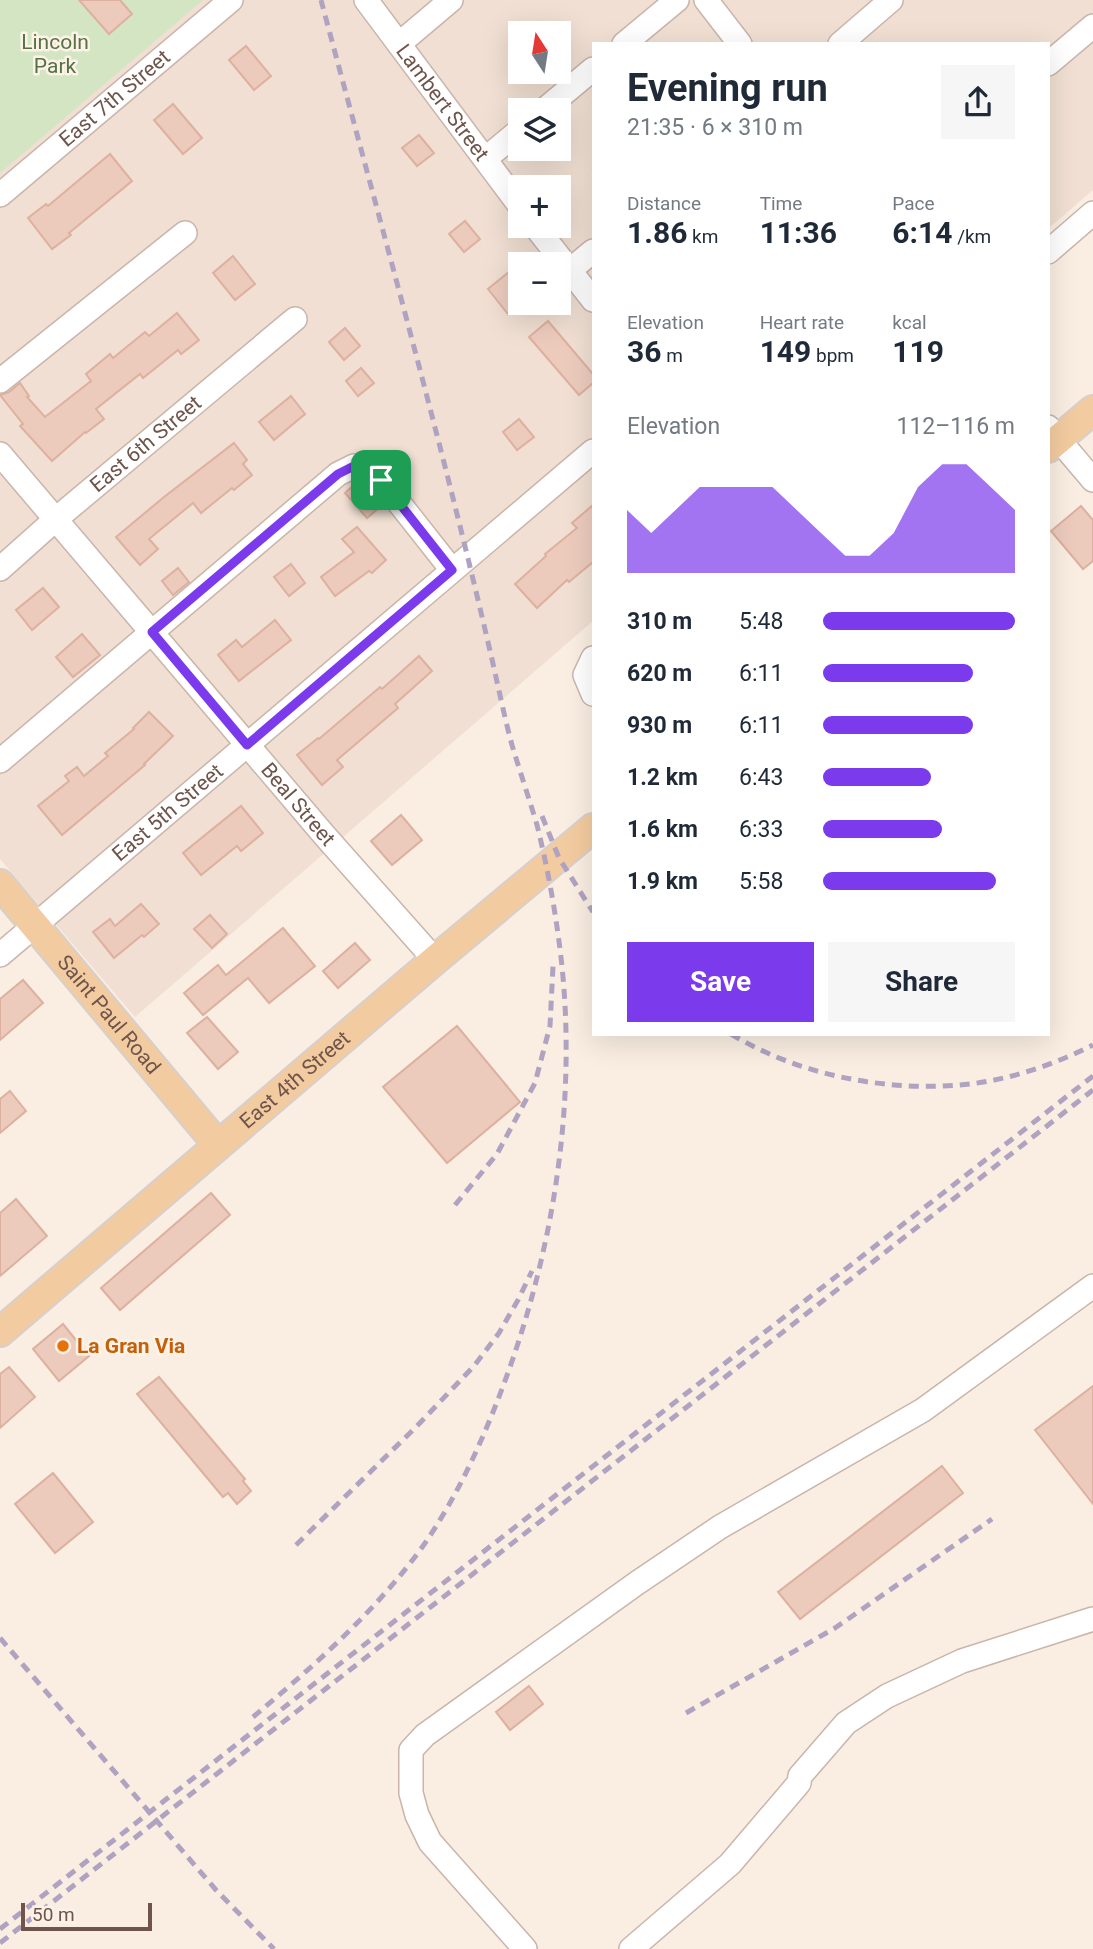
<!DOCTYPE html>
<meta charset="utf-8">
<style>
:root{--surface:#fff;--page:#f6f6f7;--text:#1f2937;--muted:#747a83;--accent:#7c3aed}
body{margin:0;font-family:Roboto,sans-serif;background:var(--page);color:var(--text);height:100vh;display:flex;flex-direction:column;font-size:26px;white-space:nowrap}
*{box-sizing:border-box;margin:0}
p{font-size:23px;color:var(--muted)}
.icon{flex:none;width:38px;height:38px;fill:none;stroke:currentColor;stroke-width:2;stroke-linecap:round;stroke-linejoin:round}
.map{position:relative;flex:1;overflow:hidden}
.details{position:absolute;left:592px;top:42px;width:458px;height:994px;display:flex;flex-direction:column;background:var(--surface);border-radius:0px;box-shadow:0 7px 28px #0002}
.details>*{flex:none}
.needle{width:46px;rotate:348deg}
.buttons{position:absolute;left:508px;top:21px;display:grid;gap:14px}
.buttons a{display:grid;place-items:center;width:63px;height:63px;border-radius:0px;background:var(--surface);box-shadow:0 7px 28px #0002;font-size:35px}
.scale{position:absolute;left:21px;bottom:18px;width:131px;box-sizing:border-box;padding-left:7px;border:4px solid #6f544b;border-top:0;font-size:19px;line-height:24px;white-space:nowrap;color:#6f544b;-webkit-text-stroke:5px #fdf2e8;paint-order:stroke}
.pin{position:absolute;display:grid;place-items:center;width:60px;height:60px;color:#fff;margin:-30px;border-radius:14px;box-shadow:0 4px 10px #0006}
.round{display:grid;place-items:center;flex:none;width:74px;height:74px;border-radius:0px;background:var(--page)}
.summary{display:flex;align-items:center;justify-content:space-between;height:119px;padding:0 35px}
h1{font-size:38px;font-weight:700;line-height:52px}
.figures{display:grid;grid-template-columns:repeat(3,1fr);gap:10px;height:119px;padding:7px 35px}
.figures div{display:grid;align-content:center}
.figures b{font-size:30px;font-weight:700}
.figures small{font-size:19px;font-weight:400}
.figures p{font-size:19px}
.chart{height:196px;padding:14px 35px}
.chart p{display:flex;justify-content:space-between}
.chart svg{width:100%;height:126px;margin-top:7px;fill:var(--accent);opacity:.7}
.action{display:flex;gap:14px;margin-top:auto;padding:14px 35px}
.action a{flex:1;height:80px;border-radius:0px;background:var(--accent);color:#fff;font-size:28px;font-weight:700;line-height:80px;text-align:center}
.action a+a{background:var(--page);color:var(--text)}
ul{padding:0 35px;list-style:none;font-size:23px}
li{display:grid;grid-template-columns:112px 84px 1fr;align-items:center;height:52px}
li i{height:18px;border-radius:9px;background:var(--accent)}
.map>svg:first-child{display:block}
.residential{fill:#f0dfd2;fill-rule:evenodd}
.green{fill:#d4e5c3}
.building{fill:#eccbbd;stroke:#ddb09f;stroke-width:2}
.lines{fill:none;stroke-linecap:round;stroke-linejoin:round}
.minor-casing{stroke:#c9b5aa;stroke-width:26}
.major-casing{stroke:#d7cfcd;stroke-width:32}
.minor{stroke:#fff;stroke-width:23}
.major{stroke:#f3cba0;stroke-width:28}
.rail{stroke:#b0a3c1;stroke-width:5;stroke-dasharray:10 7;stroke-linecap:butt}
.route-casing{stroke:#fff;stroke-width:14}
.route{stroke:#7c3aed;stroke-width:9}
.food-dot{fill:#e8710a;stroke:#fdf2e8;stroke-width:2.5}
.labels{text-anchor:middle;stroke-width:5;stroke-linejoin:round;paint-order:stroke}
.park-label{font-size:21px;fill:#577344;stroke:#fdf2e8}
.street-label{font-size:21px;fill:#6f544b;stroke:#fdf2e8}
.food-label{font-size:21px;font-weight:bold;fill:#c56008;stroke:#fdf2e8;text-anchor:start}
</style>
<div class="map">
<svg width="1093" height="1949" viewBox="0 0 1093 1949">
<rect width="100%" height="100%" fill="#faeee2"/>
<path class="residential" d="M 0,0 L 1093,0 L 1093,190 L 1048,229 L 1048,44 L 593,44 L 593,621 L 135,1017 L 0,859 ZM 520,33 L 558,33 L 558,72 L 520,72 ZM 520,110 L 558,110 L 558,149 L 520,149 ZM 520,187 L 558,187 L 558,226 L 520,226 ZM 520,264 L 558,264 L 558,303 L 520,303 Z"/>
<path class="green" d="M 0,0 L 203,0 L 0,173 Z"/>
<g class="building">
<path d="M 79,0 L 120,0 L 132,14 L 109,34 Z"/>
<path d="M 246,46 L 271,76 L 254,90 L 229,60 Z"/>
<path d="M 173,104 L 202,138 L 183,154 L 154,120 Z"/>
<path d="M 419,135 L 434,153 L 417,166 L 402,148 Z"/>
<path d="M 110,154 L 132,181 L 69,233 L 71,235 L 52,249 L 28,218 L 46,204 L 48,206 Z"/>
<path d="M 465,221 L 480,239 L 464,252 L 449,234 Z"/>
<path d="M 233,256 L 255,284 L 235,300 L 213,273 Z"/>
<path d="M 520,263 L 520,304 L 508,314 L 488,289 Z"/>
<path d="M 177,313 L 199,340 L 181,354 L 178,350 L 143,378 L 140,374 L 96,409 L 104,419 L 86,433 L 85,432 L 52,461 L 20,426 L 23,424 L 0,395 L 9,392 L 20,383 L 29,396 L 27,397 L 45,417 L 91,381 L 86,374 L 110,354 L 113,358 L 145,332 L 149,336 Z"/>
<path d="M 548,321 L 593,374 L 593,383 L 579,395 L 529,337 Z"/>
<path d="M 345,328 L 360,346 L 344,360 L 329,342 Z"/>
<path d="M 361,368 L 374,383 L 358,396 L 346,381 Z"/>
<path d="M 291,396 L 305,414 L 274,440 L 259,422 Z"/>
<path d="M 519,419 L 534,437 L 517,450 L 503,432 Z"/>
<path d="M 234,443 L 247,460 L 243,464 L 252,475 L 234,490 L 232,488 L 201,513 L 193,503 L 149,539 L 158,549 L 140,565 L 116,537 L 164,497 Z"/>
<path d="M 356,483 L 365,487 L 381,506 L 367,518 L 345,493 Z"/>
<path d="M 593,505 L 593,562 L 569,582 L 567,580 L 537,608 L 515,584 L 546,556 L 545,554 L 577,528 L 572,523 Z"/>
<path d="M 1081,506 L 1093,520 L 1093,561 L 1083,569 L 1051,531 Z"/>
<path d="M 357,527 L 386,560 L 372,573 L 369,571 L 335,596 L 321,577 L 354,552 L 342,539 Z"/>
<path d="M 291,564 L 305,583 L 289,596 L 274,577 Z"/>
<path d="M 178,568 L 189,582 L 173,595 L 162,581 Z"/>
<path d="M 43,588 L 59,607 L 32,630 L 16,610 Z"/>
<path d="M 275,620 L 291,640 L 239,681 L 218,655 L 236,640 L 242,647 Z"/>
<path d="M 82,634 L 100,655 L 73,677 L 56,657 Z"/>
<path d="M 419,656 L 432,671 L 395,704 L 398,708 L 337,760 L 343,767 L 322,785 L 297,755 L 318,738 L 319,739 L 380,687 L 382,689 Z"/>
<path d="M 149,712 L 173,736 L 144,764 L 145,765 L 62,835 L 38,806 L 69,781 L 65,776 L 77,767 L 84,776 L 108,756 L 105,753 L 134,729 L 133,728 Z"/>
<path d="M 241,806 L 263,833 L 241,851 L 237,846 L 201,875 L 183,853 Z"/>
<path d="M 401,815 L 422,840 L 392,865 L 371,841 Z"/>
<path d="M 141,904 L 159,924 L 144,937 L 142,935 L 114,958 L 93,932 L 110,919 L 115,926 Z"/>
<path d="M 210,915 L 227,934 L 212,948 L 194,929 Z"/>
<path d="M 283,928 L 315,966 L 269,1003 L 248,978 L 203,1015 L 184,993 L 218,965 L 226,975 Z"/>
<path d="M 355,943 L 370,960 L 338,988 L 323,971 Z"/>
<path d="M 23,980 L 43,1003 L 0,1040 L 0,999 Z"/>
<path d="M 207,1017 L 238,1052 L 218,1069 L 187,1033 Z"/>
<path d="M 457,1026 L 520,1102 L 447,1163 L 383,1087 Z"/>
<path d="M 10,1091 L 26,1111 L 0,1133 L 0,1099 Z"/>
<path d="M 211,1193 L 230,1215 L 120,1310 L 101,1288 Z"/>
<path d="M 16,1199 L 47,1236 L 0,1276 L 0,1213 Z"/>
<path d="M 63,1324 L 89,1356 L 59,1381 L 33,1349 Z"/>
<path d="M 9,1367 L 35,1397 L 0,1428 L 0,1374 Z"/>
<path d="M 159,1377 L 245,1479 L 243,1481 L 251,1491 L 237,1504 L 228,1493 L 223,1497 L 137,1394 Z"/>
<path d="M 1093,1386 L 1093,1504 L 1035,1430 Z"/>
<path d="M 942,1466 L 963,1493 L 800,1619 L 778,1592 Z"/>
<path d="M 53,1473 L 93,1522 L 55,1553 L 15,1504 Z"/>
<path d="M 529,1686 L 543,1704 L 510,1730 L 496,1712 Z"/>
</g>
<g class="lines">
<defs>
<g id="minor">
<path id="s1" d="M 366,0 L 520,206"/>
<path d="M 706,0 L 740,44"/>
<path d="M 399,44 L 451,0"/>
<path d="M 624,44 L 677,0"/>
<path d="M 840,44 L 891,0"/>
<path d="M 1048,64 L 1093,26"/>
<path d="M 544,110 L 593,69"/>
<path d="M 485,159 L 520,130"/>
<path id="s2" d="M 0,195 L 231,0"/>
<path d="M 535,226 L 593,300"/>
<path d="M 1048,252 L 1093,213"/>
<path d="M 569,271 L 593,251"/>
<path d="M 0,381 L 185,233"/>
<path d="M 1048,427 L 1093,480"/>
<path id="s3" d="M 0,454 L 325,836 L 435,960"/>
<path id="s4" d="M 0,569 L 56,519 L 295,319"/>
<path d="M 593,658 L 585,675 L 593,694"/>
<path d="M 0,761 L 338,474 L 354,466 L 381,480 L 452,570"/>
<path id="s5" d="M 0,955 L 593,451"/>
<path d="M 525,1949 L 430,1842 L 417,1815 L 411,1793 L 411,1750 L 425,1735 L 637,1583 L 720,1527 L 923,1410 L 1093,1286"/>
<path d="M 631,1949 L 730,1864 L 799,1783 L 800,1776 L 846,1723 L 887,1696 L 962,1661 L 1093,1619"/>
</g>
<g id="major">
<path d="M 1048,448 L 1093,410"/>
<path id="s6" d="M 0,884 L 218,1145"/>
<path id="s7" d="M 0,1332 L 435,960 L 593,828"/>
</g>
</defs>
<use href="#minor" class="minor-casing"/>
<use href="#major" class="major-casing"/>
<use href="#minor" class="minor"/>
<use href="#major" class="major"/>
<g class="rail">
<path d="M 542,816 L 559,858 L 593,912"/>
<path d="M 731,1034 C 800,1076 890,1093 970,1084 C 1012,1079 1055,1064 1093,1045"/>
<path d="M 455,1205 L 497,1154 L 535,1083 L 550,1026 L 553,966"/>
<path d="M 296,1545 L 417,1426 L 474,1366 L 499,1333 L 518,1300 L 532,1271"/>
<path d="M 0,1638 L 216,1890 L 274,1949"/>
<path d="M 686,1713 L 835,1628 L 992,1519"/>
<path d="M 253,1717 C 314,1666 376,1611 423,1546 C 453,1503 476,1455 495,1407 C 554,1259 581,1093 558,934 C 553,898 546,861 537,825 C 529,798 520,772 512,745 C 504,716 498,685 491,655 C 440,435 379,218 321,0"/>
<path d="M 0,1929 L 1093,1076"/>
<path d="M 0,1943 L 1093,1090"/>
</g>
</g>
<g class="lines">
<defs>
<path id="route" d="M 354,466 L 381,480 L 452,570 L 247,745 L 152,632 L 338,474 Z"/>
</defs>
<use href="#route" class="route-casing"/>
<use href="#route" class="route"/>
</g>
<circle class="food-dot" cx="63" cy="1346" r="7"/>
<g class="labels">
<g class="park-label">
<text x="55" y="49">Lincoln<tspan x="55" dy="24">Park</tspan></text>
</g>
<g class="street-label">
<text dy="7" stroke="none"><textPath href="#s2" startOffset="150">East 7th Street</textPath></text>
<text dy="7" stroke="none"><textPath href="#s1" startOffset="128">Lambert Street</textPath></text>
<text dy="7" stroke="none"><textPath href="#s4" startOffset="192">East 6th Street</textPath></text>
<text dy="7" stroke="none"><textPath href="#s3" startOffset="460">Beal Street</textPath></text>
<text dy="7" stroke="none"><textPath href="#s5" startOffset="220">East 5th Street</textPath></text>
<text dy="7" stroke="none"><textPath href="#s6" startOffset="170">Saint Paul Road</textPath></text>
<text dy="7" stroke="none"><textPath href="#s7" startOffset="388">East 4th Street</textPath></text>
</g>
<g class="food-label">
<text x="77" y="1353">La Gran Via</text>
</g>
</g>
</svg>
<div class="buttons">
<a><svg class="needle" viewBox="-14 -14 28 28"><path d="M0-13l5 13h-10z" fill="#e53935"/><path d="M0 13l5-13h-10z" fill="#747a83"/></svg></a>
<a><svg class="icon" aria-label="layers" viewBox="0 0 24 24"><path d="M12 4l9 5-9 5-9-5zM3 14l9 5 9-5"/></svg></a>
<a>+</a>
<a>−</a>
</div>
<div class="scale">50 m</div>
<div class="pin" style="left:381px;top:480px;background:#1e9e55"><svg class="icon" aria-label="arrive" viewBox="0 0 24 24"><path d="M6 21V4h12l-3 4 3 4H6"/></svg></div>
<section class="details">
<div class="summary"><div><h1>Evening run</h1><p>21:35 · 6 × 310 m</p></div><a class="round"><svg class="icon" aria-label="share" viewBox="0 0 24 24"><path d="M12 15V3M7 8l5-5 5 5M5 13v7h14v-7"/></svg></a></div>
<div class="figures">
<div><p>Distance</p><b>1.86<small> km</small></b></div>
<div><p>Time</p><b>11:36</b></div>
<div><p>Pace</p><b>6:14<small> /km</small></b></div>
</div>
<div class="figures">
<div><p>Elevation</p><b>36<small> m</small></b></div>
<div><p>Heart rate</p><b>149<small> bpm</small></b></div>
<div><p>kcal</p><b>119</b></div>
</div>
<div class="chart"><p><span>Elevation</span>112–116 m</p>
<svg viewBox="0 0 160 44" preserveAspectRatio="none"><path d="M0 44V22L10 30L20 22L30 14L40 14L50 14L60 14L70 22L80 30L90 38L100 38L110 30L120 14L130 6L140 6L150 14L160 22V44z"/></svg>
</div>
<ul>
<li><b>310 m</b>5:48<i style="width:100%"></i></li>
<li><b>620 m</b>6:11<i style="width:78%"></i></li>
<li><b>930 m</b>6:11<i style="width:78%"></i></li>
<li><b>1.2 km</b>6:43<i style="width:56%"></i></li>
<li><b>1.6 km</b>6:33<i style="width:62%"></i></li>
<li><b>1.9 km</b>5:58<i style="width:90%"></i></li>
</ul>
<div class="action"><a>Save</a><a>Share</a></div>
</section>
</div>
